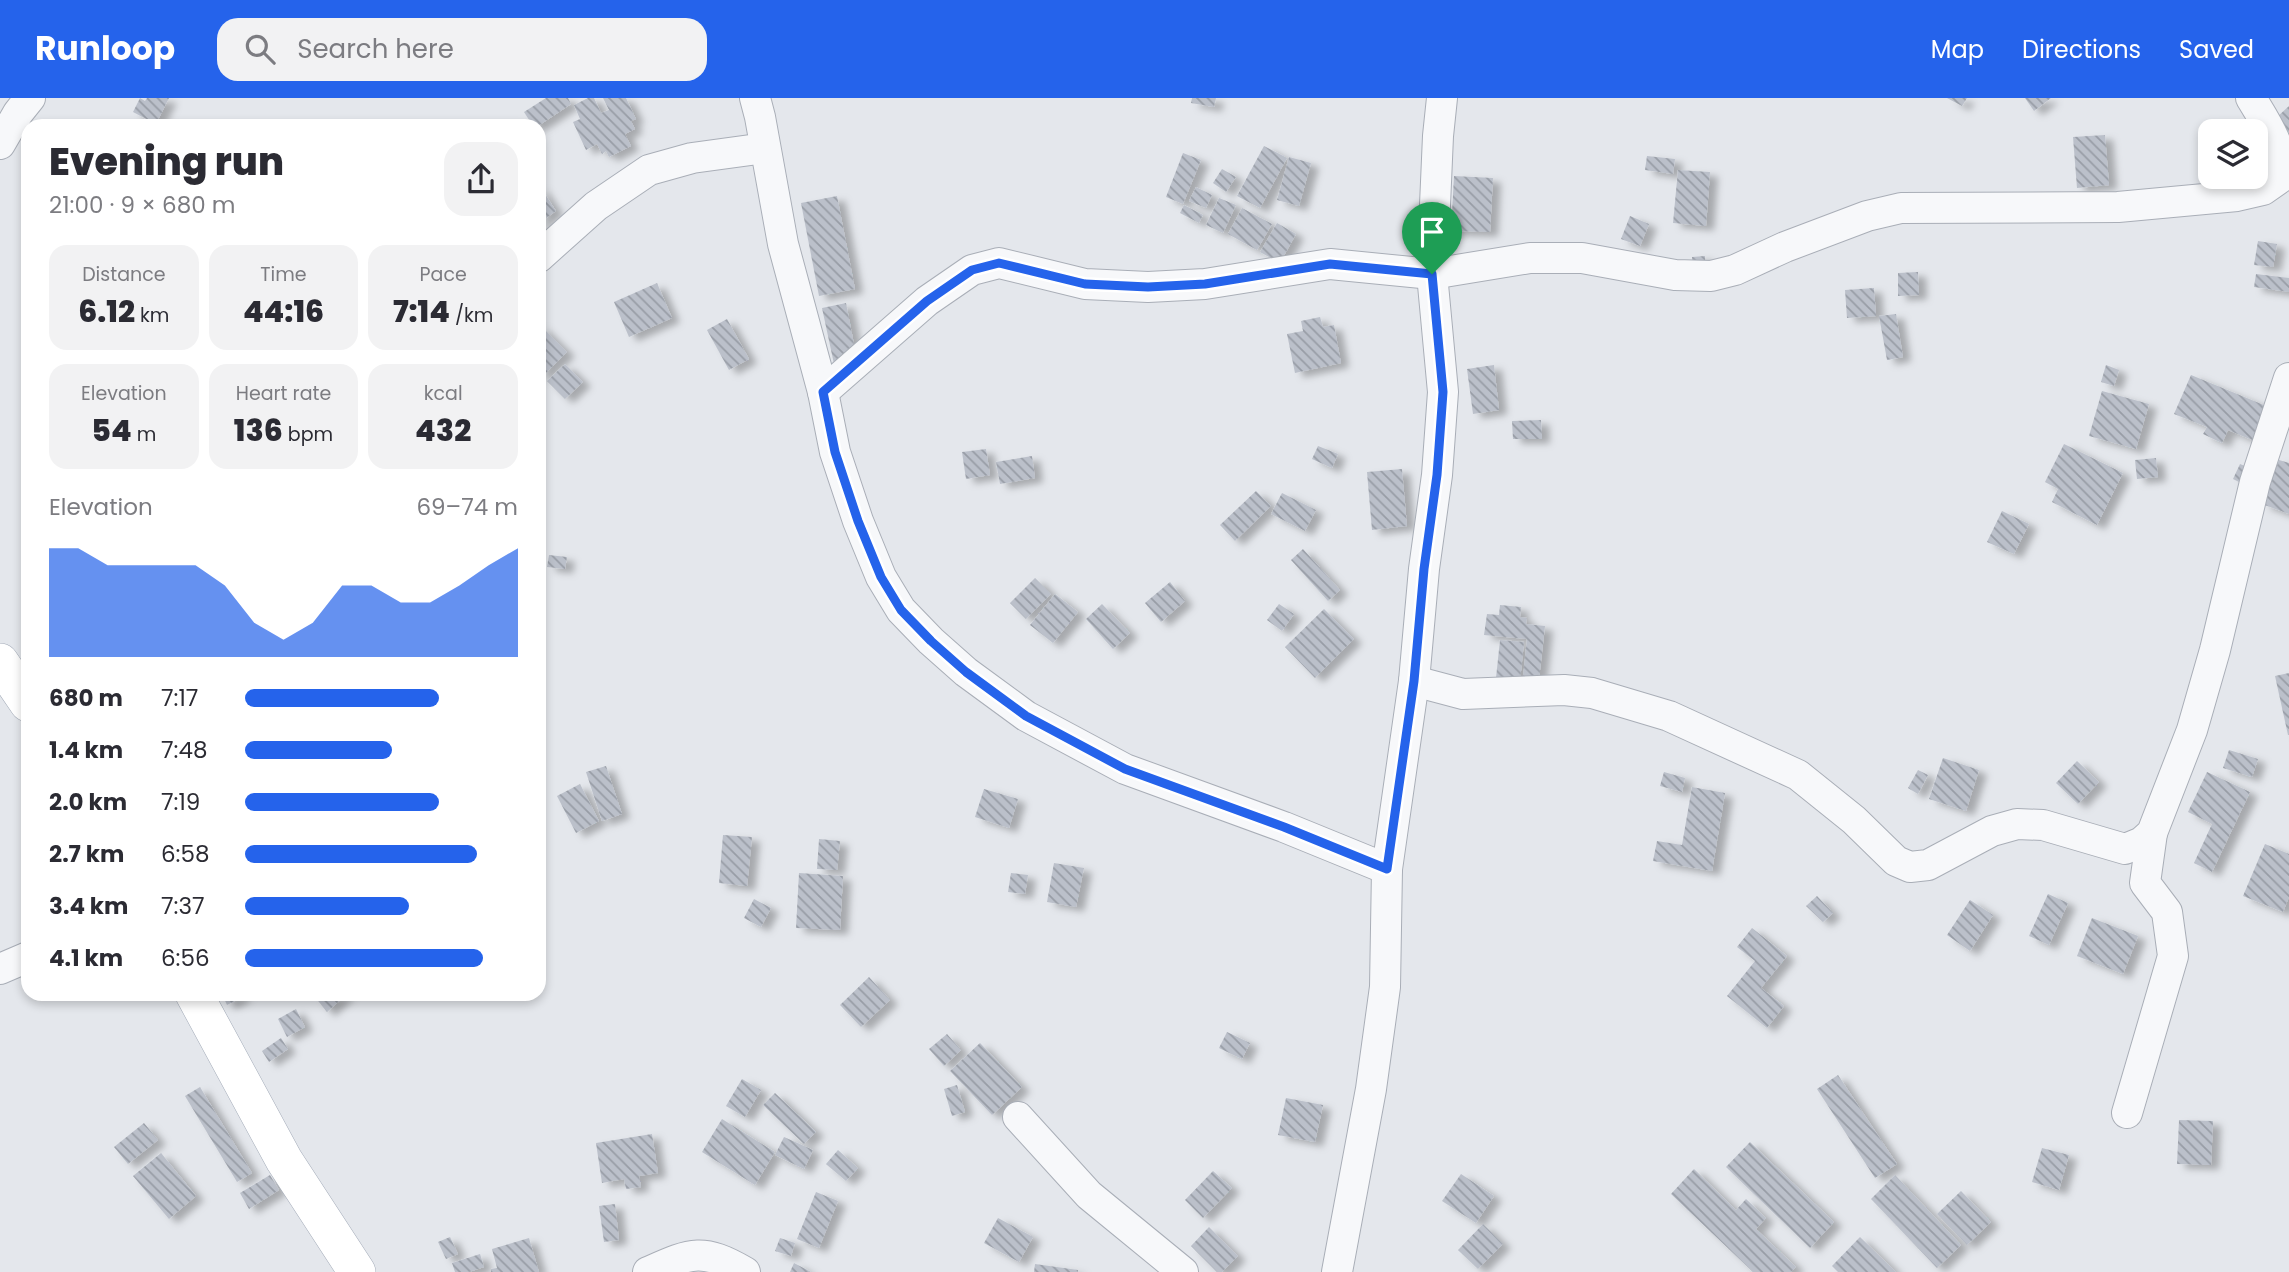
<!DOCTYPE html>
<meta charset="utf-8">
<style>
:root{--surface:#fff;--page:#f2f2f3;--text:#2b2b33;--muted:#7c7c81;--accent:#2563eb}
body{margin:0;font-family:Poppins,sans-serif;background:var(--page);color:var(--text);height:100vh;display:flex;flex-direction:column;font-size:26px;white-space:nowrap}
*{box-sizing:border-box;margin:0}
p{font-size:23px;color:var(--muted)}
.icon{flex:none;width:38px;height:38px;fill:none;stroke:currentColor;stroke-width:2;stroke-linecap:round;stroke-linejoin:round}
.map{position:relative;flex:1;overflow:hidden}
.side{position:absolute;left:21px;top:21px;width:525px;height:882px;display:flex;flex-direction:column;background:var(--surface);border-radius:21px;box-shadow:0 4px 10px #0003}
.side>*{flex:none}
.buttons{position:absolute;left:2198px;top:21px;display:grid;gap:14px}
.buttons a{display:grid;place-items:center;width:70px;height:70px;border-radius:14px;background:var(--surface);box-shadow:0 4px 10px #0003;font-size:35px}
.pin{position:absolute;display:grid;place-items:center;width:60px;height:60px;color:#fff;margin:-72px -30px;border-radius:50% 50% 50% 0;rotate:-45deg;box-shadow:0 0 7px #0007}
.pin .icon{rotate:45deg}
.round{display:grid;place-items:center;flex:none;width:74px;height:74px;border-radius:21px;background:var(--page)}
.overview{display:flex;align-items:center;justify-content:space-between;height:119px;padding:0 28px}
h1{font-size:38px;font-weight:800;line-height:52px}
.metrics{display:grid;grid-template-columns:repeat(3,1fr);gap:10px;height:119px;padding:7px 28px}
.metrics div{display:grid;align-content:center;border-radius:18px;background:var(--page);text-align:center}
.metrics b{font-size:30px;font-weight:800}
.metrics small{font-size:19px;font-weight:400}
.metrics p{font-size:19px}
.chart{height:196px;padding:14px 28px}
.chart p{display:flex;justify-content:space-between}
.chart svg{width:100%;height:126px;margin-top:7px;fill:var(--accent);opacity:.7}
ul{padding:0 28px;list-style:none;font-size:23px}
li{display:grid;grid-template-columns:112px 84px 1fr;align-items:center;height:52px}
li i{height:18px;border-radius:9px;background:var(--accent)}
header{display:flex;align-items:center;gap:42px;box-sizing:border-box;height:98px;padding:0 35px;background:var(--accent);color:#fff}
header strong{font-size:33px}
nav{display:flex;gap:38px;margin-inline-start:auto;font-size:24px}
.search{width:490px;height:63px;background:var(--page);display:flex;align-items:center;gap:18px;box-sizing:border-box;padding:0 24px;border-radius:21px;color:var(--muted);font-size:26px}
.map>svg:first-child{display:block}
.building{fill:url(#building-back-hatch);filter:url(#shadow)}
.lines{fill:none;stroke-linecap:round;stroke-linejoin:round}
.minor-casing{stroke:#a9aeb7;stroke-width:32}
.major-casing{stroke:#a3abb8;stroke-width:38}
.minor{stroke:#f7f8fa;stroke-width:30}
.major{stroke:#fff;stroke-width:37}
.route-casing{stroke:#fff;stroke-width:14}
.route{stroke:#2563eb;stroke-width:9}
</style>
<header>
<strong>Runloop</strong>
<div class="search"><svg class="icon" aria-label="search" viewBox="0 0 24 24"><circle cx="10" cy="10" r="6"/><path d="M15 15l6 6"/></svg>Search here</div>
<nav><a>Map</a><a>Directions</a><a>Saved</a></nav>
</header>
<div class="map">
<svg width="2289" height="1174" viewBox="0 0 2289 1174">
<defs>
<pattern id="building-back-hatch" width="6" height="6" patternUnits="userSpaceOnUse" patternTransform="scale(1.75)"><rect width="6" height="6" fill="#bbc0ca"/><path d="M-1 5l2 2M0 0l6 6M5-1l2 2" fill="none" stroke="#989da6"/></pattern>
<filter id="shadow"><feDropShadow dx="8" dy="4.5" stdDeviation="3.5" flood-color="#0004"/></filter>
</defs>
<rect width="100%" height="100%" fill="#e4e7ec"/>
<g class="building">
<path d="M 140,0 L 145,3 L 147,0 L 169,0 L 156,26 L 133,14 Z"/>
<path d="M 546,0 L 568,0 L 571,6 L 538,28 L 533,28 L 524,14 Z"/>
<path d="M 588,0 L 594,0 L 601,15 L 609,12 L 603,0 L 626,0 L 636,21 L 631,23 L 635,31 L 625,36 L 631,48 L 609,59 L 606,53 L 602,56 L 597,46 L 586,52 L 573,24 L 580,21 L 574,7 Z"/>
<path d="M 1192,0 L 1216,0 L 1214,9 L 1191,5 Z"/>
<path d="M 1947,0 L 1967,0 L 1962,8 Z"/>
<path d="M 2025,0 L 2051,0 L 2034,13 Z"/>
<path d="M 2289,8 L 2289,35 L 2276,20 Z"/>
<path d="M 2258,27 L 2276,74 L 2252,83 L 2250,79 L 2256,79 L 2256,33 L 2241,33 Z"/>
<path d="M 2105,37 L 2109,87 L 2077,90 L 2073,39 Z"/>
<path d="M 1264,48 L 1287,60 L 1260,110 L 1237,98 Z"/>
<path d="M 1183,55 L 1201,62 L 1183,106 L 1166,99 Z"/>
<path d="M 1647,58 L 1675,61 L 1673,76 L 1645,72 Z"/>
<path d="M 1289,59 L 1311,65 L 1299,108 L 1277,102 Z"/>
<path d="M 1222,71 L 1236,79 L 1226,94 L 1213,85 Z"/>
<path d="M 1678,72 L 1710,74 L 1706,128 L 1673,125 Z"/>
<path d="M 1454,78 L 1493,80 L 1490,134 L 1451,133 Z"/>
<path d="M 539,87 L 556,113 L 542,123 L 544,126 L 539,130 Z"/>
<path d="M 1196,89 L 1212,97 L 1206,110 L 1189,103 Z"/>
<path d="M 837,98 L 855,191 L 819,198 L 801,105 Z"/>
<path d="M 1219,100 L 1236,107 L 1223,135 L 1206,127 Z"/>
<path d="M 1184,107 L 1203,117 L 1199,125 L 1180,115 Z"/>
<path d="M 1242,110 L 1272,126 L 1257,152 L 1228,136 Z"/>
<path d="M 1630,118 L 1649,126 L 1640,148 L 1621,141 Z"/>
<path d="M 1277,125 L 1296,136 L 1280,165 L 1260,154 Z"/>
<path d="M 2258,143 L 2277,146 L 2273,169 L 2254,167 Z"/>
<path d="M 1705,158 L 1706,173 L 1693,173 L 1692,159 Z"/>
<path d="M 1918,174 L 1919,197 L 1898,198 L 1898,175 Z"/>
<path d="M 2256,176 L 2289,180 L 2289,194 L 2254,189 Z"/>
<path d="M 657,185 L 672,220 L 629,239 L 614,204 Z"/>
<path d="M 1874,190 L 1876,218 L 1847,220 L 1845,192 Z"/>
<path d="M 846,205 L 857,262 L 834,266 L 822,210 Z"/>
<path d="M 1896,216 L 1903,259 L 1887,262 L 1879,218 Z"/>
<path d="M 1320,219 L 1323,229 L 1334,227 L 1341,265 L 1295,275 L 1287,236 L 1303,233 L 1301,223 Z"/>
<path d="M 727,221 L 749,261 L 729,272 L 707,232 Z"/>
<path d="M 539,226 L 567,254 L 542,279 L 539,276 Z"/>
<path d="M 565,266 L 583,284 L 565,301 L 547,283 Z"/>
<path d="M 1494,267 L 1499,312 L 1473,316 L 1467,271 Z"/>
<path d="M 2106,267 L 2119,272 L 2114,288 L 2101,284 Z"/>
<path d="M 2191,277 L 2271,310 L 2257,344 L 2228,332 L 2222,345 L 2203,336 L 2207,329 L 2174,316 Z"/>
<path d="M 2102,293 L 2149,306 L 2136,351 L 2089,338 Z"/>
<path d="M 1541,322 L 1542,341 L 1513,341 L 1512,323 Z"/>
<path d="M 2064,346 L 2123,375 L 2097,427 L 2052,404 L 2058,391 L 2045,384 Z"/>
<path d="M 1318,348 L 1338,356 L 1332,370 L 1312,361 Z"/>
<path d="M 986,351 L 990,377 L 966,381 L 962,354 Z"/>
<path d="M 1032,358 L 1035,380 L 1000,386 L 996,364 Z"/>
<path d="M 2156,360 L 2158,379 L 2137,381 L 2135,362 Z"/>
<path d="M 2279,362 L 2289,365 L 2289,416 L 2262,406 Z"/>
<path d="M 2240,366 L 2257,373 L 2249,389 L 2233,381 Z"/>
<path d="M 1402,371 L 1407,428 L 1372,432 L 1367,374 Z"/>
<path d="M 1256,393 L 1271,408 L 1235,443 L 1220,427 Z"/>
<path d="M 1282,395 L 1316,412 L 1305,433 L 1271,416 Z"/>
<path d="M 2002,413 L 2029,426 L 2014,456 L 1987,444 Z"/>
<path d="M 1303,451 L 1340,492 L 1328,503 L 1291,462 Z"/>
<path d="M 549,457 L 567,459 L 565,471 L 547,469 Z"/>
<path d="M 1035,480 L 1051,496 L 1026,521 L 1010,505 Z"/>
<path d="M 1170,484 L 1185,503 L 1161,524 L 1145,505 Z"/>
<path d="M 1055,496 L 1078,514 L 1053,545 L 1030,527 Z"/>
<path d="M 1102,506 L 1130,535 L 1113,551 L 1086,521 Z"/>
<path d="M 1279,506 L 1294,516 L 1282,533 L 1267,522 Z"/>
<path d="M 1500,507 L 1521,509 L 1520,519 L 1527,520 L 1526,526 L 1545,528 L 1539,581 L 1523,580 L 1527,541 L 1484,537 L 1487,516 L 1499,517 Z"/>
<path d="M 1324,511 L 1354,541 L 1315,580 L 1285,549 Z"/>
<path d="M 1500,542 L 1524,544 L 1520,583 L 1496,580 Z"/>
<path d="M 2289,575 L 2289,637 L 2288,637 L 2275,578 Z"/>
<path d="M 2229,652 L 2258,661 L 2252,679 L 2223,670 Z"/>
<path d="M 1943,660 L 1979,672 L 1966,713 L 1929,701 Z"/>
<path d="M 2077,663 L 2099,684 L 2078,706 L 2056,685 Z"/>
<path d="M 606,668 L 622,716 L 602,723 L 586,674 Z"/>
<path d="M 1918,672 L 1928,677 L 1918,696 L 1908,690 Z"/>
<path d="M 1664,674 L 1685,680 L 1682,694 L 1660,688 Z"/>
<path d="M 2207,674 L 2250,694 L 2212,774 L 2194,765 L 2212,726 L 2188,714 Z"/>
<path d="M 580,686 L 599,723 L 576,735 L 557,698 Z"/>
<path d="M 1692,689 L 1725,695 L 1712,773 L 1653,763 L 1657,743 L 1682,747 Z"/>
<path d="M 984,691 L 1018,701 L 1009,730 L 975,719 Z"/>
<path d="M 723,737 L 752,739 L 747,788 L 719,785 Z"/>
<path d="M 819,741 L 840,743 L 837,772 L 817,771 Z"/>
<path d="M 2265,746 L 2289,756 L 2289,799 L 2283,814 L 2243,798 Z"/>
<path d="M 1054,765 L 1084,770 L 1076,809 L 1047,804 Z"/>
<path d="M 799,775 L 843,778 L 840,832 L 796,830 Z"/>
<path d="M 1011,775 L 1028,777 L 1025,796 L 1008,794 Z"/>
<path d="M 2048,796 L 2068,805 L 2049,847 L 2029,838 Z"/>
<path d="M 1817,798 L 1833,815 L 1823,824 L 1806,808 Z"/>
<path d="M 754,801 L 771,810 L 761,829 L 744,820 Z"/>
<path d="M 1970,802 L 1993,817 L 1970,853 L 1947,837 Z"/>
<path d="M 2092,820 L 2138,838 L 2123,876 L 2077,858 Z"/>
<path d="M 1752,830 L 1787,858 L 1761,890 L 1784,908 L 1767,930 L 1727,898 L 1755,863 L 1737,849 Z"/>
<path d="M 869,879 L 890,902 L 861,929 L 840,907 Z"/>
<path d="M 222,896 L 241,896 L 243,899 L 227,907 Z"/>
<path d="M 318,896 L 347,896 L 327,914 L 315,899 Z"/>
<path d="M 296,911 L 305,929 L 287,939 L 278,921 Z"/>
<path d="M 1227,934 L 1250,945 L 1242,961 L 1219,950 Z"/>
<path d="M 947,936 L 961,952 L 944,968 L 929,951 Z"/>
<path d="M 281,940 L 288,951 L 269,964 L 262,953 Z"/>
<path d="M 980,945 L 1022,989 L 992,1017 L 950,973 Z"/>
<path d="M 1838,977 L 1897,1066 L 1875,1080 L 1817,991 Z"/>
<path d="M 742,981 L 761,992 L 745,1019 L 726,1008 Z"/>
<path d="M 957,987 L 965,1014 L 952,1018 L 944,991 Z"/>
<path d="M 200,989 L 252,1075 L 237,1084 L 185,998 Z"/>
<path d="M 775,995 L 816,1034 L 804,1046 L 763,1007 Z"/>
<path d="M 1286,1000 L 1323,1007 L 1315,1044 L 1278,1037 Z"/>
<path d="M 722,1021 L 775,1054 L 755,1087 L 702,1054 Z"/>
<path d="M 2179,1022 L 2213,1023 L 2211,1067 L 2177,1066 Z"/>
<path d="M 144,1025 L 158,1042 L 128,1066 L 114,1049 Z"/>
<path d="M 652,1036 L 658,1075 L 639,1078 L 641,1089 L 626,1091 L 624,1081 L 602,1085 L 596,1045 Z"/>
<path d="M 784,1039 L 813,1052 L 804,1071 L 775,1057 Z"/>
<path d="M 1750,1044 L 1834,1124 L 1810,1150 L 1726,1069 Z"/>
<path d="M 2042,1050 L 2069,1057 L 2059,1092 L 2032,1084 Z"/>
<path d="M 838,1052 L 858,1070 L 846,1083 L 826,1066 Z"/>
<path d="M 161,1055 L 196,1098 L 169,1121 L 133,1078 Z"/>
<path d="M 1694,1071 L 1736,1112 L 1746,1101 L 1766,1120 L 1756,1131 L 1796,1169 L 1791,1174 L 1753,1174 L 1671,1096 Z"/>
<path d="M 1213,1073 L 1232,1090 L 1203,1120 L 1185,1102 Z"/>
<path d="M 1461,1076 L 1494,1098 L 1476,1125 L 1442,1103 Z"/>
<path d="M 270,1077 L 279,1092 L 249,1111 L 240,1095 Z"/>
<path d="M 1895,1077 L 1961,1147 L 1937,1170 L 1871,1101 Z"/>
<path d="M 1961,1093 L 1991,1124 L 1967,1147 L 1937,1116 Z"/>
<path d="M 816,1094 L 838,1103 L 819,1150 L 797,1141 Z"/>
<path d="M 615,1106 L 619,1142 L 604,1144 L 599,1108 Z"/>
<path d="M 998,1120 L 1033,1139 L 1019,1164 L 984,1145 Z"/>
<path d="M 1483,1126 L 1503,1146 L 1478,1171 L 1458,1152 Z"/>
<path d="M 1209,1129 L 1238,1158 L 1222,1174 L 1217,1174 L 1191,1148 Z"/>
<path d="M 450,1139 L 458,1156 L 446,1161 L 438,1144 Z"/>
<path d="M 1860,1139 L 1896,1174 L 1838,1174 L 1832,1168 Z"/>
<path d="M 529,1140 L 539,1174 L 491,1174 L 491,1171 L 497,1170 L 492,1151 Z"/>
<path d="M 780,1140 L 795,1145 L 791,1158 L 775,1153 Z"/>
<path d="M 480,1156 L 484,1169 L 469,1174 L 455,1174 L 452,1165 Z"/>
<path d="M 794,1165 L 811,1174 L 790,1174 Z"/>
<path d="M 1035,1166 L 1078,1172 L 1078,1174 L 1034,1174 Z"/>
</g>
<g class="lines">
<defs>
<g id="minor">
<path d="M 755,0 L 760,19 L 783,146 L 823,294 L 835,354 L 858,423 L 881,479 L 901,512 L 931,543 L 966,574 L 1026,618 L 1125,671 L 1284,729 L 1387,771"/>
<path d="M 0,46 L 18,15 L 30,0"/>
<path d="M 539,159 L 596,108 L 649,72 L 692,60 L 765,50"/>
<path d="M 823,294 L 927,203 L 972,172 L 999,165 L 1085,186 L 1148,189 L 1205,186 L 1330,166 L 1432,176 L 1530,160 L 1582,160 L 1675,177 L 1711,178 L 1735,172 L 1785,149 L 1867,118 L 1901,110 L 2118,109 L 2237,98 L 2263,92 L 2280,80 C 2286,53 2265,23 2251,0"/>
<path d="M 1414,583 L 1463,596 L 1564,592 L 1592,595 L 1669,618 L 1798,677 L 1854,722 L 1896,763 L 1910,769 L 1928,767 L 1992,733 L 2017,726 L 2043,727 L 2125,751 L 2142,744 L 2152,735 L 2192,632 L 2215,552 L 2255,384 L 2289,280"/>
<path d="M 0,871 L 28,859"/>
<path d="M 2127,1015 L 2173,858 L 2167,814 L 2145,785 L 2152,735"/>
<path d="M 1018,1019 L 1089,1097 L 1183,1174"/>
<path d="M 648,1174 C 691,1155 702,1149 745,1174"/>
<path d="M 1337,1174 L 1371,991 L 1385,889 L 1387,771 L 1414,583 L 1424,471 L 1437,377 L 1443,294 L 1432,176 L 1438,38 L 1442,0"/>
</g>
<g id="major">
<path d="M 0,564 L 28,605"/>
<path d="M 194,896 L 284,1062 L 357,1174"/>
</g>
</defs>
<use href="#minor" class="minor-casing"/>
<use href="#major" class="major-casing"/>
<use href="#minor" class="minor"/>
<use href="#major" class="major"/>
</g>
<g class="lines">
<defs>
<path id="route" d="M 999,165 L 1085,186 L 1148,189 L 1205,186 L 1330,166 L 1432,176 L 1443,294 L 1437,377 L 1424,471 L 1414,583 L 1387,771 L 1284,729 L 1125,671 L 1026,618 L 966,574 L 931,543 L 901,512 L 881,479 L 858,423 L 835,354 L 823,294 L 927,203 L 972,172 Z"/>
</defs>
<use href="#route" class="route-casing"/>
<use href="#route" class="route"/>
</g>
</svg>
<div class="buttons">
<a><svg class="icon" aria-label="layers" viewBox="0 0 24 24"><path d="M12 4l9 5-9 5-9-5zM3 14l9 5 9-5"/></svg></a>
</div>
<div class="pin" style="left:1432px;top:176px;background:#1e9e55"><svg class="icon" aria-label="arrive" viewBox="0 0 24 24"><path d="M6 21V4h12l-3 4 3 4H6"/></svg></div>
<section class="side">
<div class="overview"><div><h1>Evening run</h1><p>21:00 · 9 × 680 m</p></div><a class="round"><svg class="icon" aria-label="share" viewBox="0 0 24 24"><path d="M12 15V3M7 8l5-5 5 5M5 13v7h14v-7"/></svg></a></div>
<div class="metrics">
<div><p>Distance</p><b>6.12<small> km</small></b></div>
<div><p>Time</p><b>44:16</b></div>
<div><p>Pace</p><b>7:14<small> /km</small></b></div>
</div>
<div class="metrics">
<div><p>Elevation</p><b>54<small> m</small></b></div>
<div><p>Heart rate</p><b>136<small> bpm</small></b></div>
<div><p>kcal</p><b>432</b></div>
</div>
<div class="chart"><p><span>Elevation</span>69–74 m</p>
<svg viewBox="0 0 160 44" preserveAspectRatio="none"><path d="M0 44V6L10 6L20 12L30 12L40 12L50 12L60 19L70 32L80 38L90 32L100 19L110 19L120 25L130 25L140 19L150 12L160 6V44z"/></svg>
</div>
<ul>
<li><b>680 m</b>7:17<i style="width:71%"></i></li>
<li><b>1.4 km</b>7:48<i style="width:54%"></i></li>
<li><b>2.0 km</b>7:19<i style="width:71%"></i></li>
<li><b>2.7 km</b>6:58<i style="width:85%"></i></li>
<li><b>3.4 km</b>7:37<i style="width:60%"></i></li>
<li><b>4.1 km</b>6:56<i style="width:87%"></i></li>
</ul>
</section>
</div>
